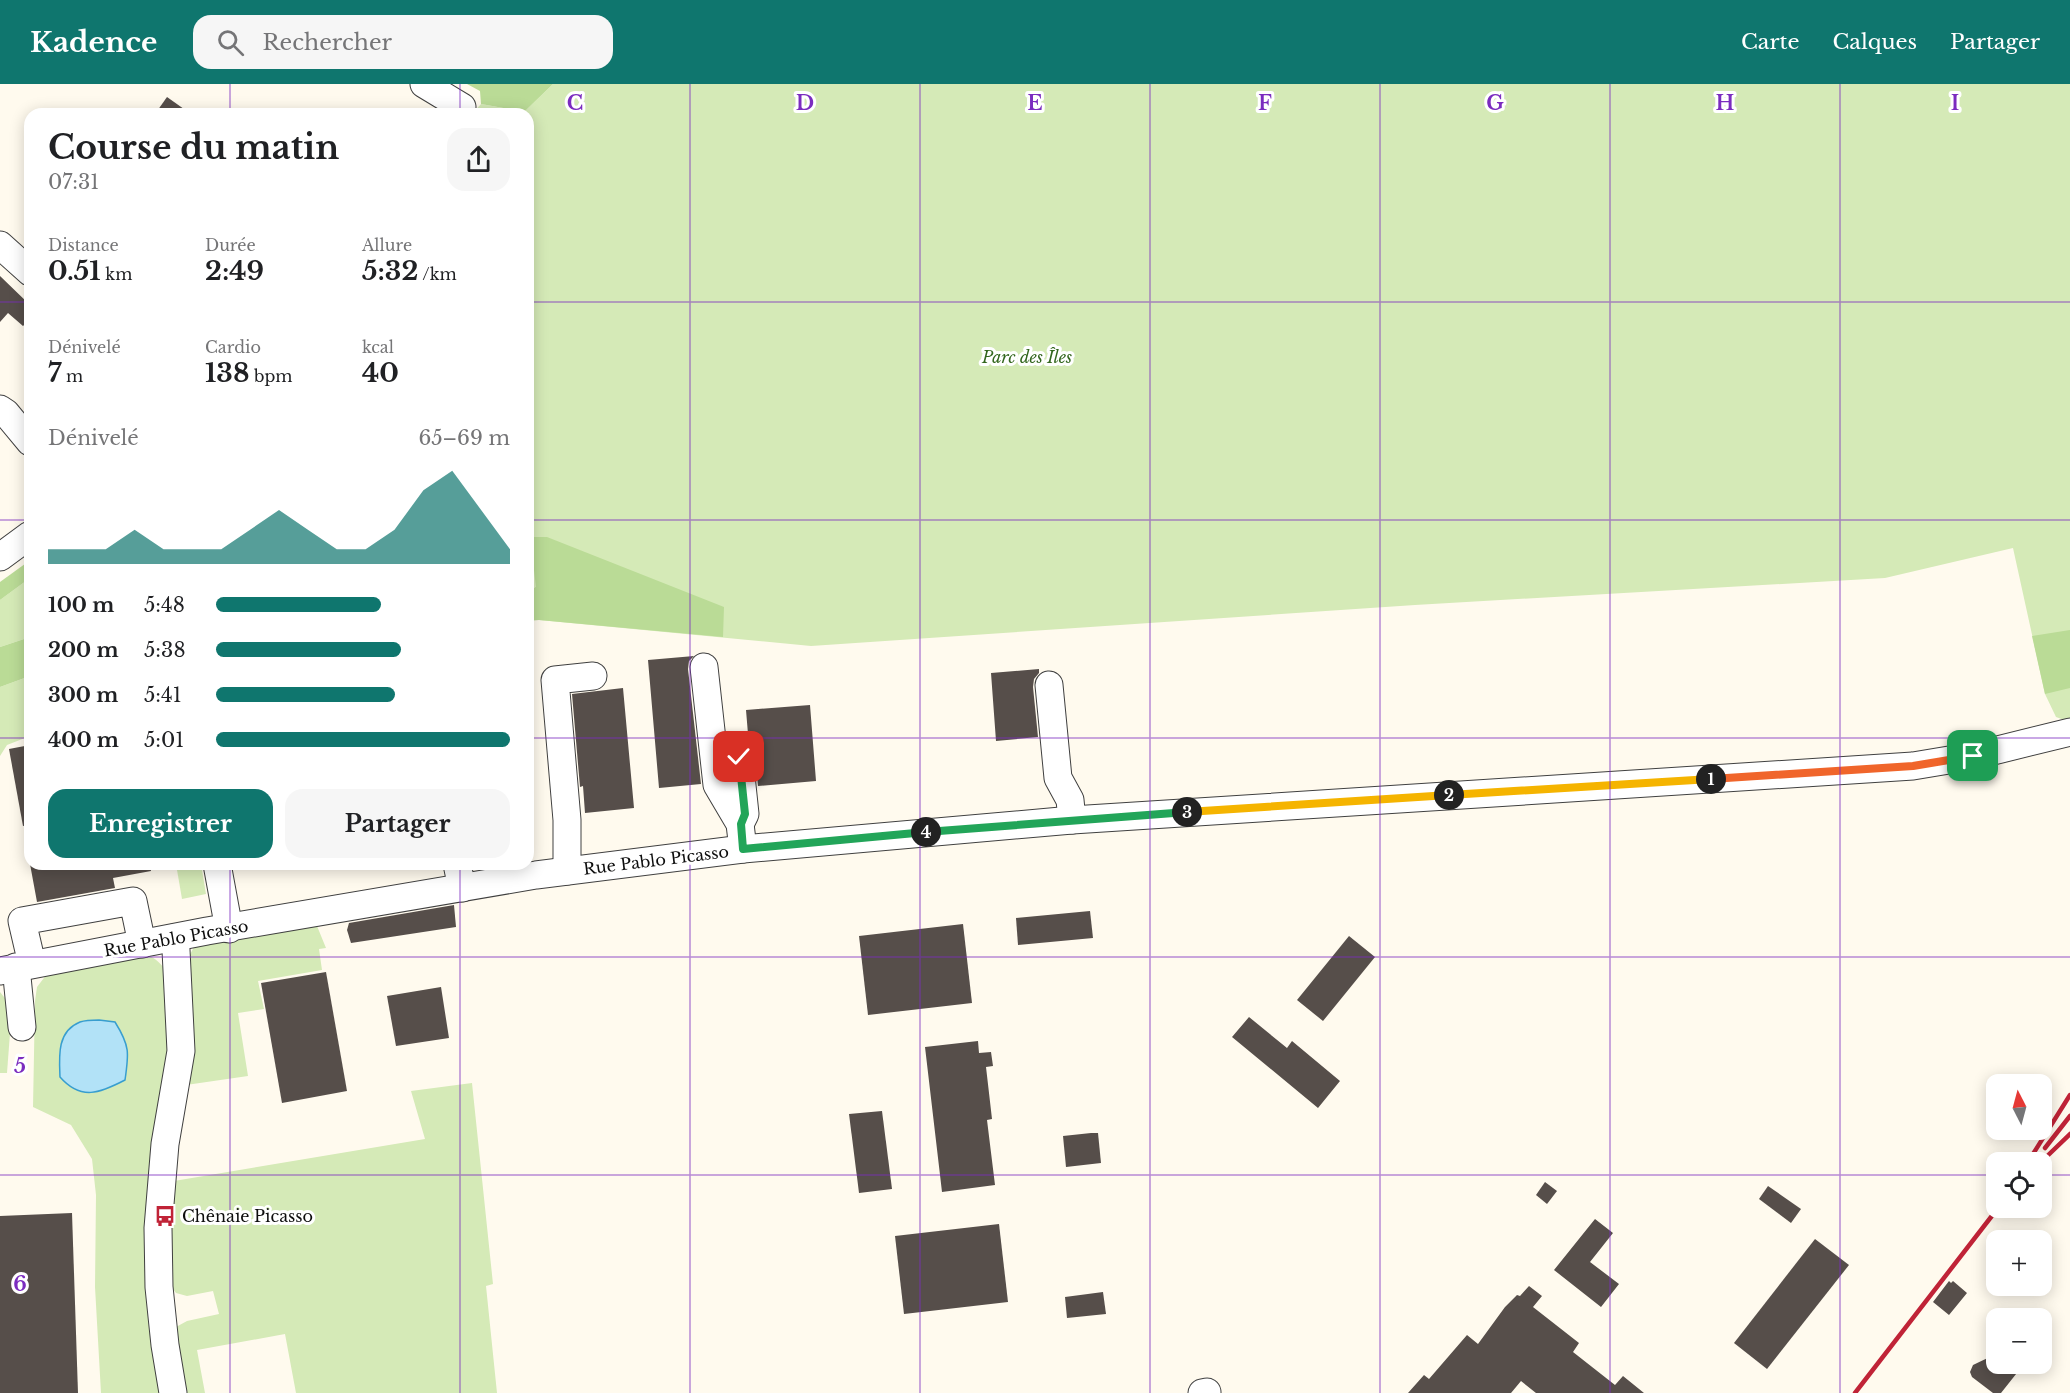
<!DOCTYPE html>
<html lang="fr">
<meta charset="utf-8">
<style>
:root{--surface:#fff;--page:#f6f6f6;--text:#202124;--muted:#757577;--accent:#0f766e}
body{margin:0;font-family:"Libre Baskerville",serif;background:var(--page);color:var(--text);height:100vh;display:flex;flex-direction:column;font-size:22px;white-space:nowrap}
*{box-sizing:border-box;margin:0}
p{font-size:20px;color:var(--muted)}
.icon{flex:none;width:33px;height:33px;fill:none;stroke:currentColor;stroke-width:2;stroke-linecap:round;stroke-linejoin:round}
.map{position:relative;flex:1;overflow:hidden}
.side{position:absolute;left:24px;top:24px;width:510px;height:762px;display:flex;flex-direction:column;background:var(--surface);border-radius:18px;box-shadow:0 3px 15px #0003}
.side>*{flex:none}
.needle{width:39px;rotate:354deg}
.tools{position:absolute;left:1986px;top:990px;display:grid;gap:12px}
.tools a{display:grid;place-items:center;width:66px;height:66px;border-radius:12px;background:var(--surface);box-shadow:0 3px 15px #0003;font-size:30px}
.pin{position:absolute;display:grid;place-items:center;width:51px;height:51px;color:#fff;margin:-26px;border-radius:12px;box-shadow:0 3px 9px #0006}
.km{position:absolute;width:30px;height:30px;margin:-15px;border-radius:50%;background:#222;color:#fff;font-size:16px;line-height:30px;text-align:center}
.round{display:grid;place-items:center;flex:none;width:63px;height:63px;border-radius:18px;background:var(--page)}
.head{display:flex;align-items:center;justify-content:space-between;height:102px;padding:0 24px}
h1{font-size:33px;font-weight:700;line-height:45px}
.figures{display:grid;grid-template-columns:repeat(3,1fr);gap:9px;height:102px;padding:6px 24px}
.figures div{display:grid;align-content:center}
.figures b{font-size:26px;font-weight:700}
.figures small{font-size:16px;font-weight:400}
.figures p{font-size:16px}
.chart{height:168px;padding:12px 24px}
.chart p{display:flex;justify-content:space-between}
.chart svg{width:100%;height:108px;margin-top:6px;fill:var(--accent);opacity:.7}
.action{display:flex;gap:12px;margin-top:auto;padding:12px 24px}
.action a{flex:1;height:69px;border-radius:18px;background:var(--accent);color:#fff;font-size:24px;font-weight:700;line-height:69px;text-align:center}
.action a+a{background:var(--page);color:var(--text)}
ul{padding:0 24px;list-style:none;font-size:20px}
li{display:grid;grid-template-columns:96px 72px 1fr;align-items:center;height:45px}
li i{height:15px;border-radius:8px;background:var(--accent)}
header{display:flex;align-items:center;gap:36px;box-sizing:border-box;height:84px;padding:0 30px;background:var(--accent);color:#fff}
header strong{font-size:28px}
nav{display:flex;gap:33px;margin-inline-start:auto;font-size:21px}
.search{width:420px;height:54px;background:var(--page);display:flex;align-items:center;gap:15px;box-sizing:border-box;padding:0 21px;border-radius:18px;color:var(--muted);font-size:22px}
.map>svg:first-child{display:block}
.green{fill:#d5eab7}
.forest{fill:#badb96}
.water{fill:#b2e2f7;stroke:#389ecf;stroke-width:1.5}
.building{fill:#564e4a}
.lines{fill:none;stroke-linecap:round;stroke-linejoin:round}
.minor-casing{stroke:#404040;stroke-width:29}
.minor{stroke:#fff;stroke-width:27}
.rail{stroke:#c02337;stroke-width:4.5}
.split-1-casing{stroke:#fff;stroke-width:12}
.split-2-casing{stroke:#fff;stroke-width:12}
.split-3-casing{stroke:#fff;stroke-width:12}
.split-4-casing{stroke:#fff;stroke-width:12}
.split-5-casing{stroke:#fff;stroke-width:12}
.split-1{stroke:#f0652b;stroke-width:8}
.split-2{stroke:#f5b400;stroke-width:8}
.split-3{stroke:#f5b400;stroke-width:8}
.split-4{stroke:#22a559;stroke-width:8}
.split-5{stroke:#22a559;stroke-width:8}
.grid{fill:none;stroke:#7b2cbf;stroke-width:1.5;stroke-opacity:0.55}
.labels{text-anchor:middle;stroke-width:6;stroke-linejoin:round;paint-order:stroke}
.park-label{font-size:16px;font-style:italic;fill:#32661d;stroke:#fff}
.street-label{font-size:16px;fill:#0d0d0d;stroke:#fff}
.poi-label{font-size:16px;fill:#0d0d0d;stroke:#fff;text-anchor:start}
.grid-label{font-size:20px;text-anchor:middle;font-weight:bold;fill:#7b2cbf;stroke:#fff;stroke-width:6;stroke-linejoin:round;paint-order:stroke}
</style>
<header>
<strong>Kadence</strong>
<div class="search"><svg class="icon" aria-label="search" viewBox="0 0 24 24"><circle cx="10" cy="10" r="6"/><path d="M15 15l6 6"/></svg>Rechercher</div>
<nav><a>Carte</a><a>Calques</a><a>Partager</a></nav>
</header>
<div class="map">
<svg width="2070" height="1309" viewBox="0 0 2070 1309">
<rect width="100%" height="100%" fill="#fffaee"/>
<g class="green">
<path d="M 553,0 L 2070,0 L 2070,638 L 2056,633 L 2045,610 L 2013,464 L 1885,494 L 1415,521 L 811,562 L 539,536 L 535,503 L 528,504 L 528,30 L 522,30 Z"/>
<path d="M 481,20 L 509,25 L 505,30 L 472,30 Z"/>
<path d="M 30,494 L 30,553 L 0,563 L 0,516 Z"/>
<path d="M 30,592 L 30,652 L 7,661 L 0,672 L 0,603 Z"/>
<path d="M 176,780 L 201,780 L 206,810 L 182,815 Z"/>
<path d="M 301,839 L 317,842 L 326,864 L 319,865 L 322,886 L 258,897 L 264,925 L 238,929 L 248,992 L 186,1001 L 186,878 L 194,863 L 207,856 Z"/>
<path d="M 147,870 C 159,877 167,884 170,898 L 163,1309 L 101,1309 L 95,1203 L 96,1111 L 92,1075 L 71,1041 L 33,1023 L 35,917 L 37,903 L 47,890 Z"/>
<path d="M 0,908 L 12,923 L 7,989 L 0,989 Z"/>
<path d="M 472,999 L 493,1200 L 486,1202 L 497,1309 L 296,1309 L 285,1250 L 197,1266 L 205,1309 L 182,1309 L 176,1243 L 187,1237 L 219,1230 L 213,1207 L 187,1212 L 176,1209 L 167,1197 L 168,1098 L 425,1055 L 411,1007 Z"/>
</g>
<g class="forest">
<path d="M 467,0 L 553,0 L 522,30 L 505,30 L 509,25 L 481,20 L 480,7 Z"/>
<path d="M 530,453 L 547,453 L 724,523 L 723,553 L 539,536 L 528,537 L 528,505 L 536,503 Z"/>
<path d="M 29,477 L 30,494 L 0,516 L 0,498 Z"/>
<path d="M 2070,546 L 2070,604 L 2045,610 L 2032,552 Z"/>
<path d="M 30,553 L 30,592 L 0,603 L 0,563 Z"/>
</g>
<path class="water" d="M 99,936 L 115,938 C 130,962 129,969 125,996 C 100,1009 81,1017 60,993 C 59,972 57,947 80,938 C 86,936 94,936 99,936 Z"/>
<g class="building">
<path d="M 167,13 L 191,30 L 155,30 Z"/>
<path d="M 0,192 L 30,221 L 30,235 L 23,242 L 8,229 L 0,238 Z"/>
<path d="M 694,572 L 689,577 L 688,585 L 701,700 L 659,704 L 648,576 Z"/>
<path d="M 1039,585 L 1039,589 L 1034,595 L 1033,603 L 1038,653 L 996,657 L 991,589 Z"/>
<path d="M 623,604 L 634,724 L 585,729 L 583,702 L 580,703 L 572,610 Z"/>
<path d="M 810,621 L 816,697 L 758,702 L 755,671 L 749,662 L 746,626 Z"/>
<path d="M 30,661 L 30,741 L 23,742 L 9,665 Z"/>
<path d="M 30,780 L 150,780 L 151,787 L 113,794 L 115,804 L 37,818 Z"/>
<path d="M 454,821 L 456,843 L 351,859 L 347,846 L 349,839 Z"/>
<path d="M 1090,827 L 1093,854 L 1018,861 L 1016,834 Z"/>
<path d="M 963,840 L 972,919 L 868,931 L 859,852 Z"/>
<path d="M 1349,852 L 1375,873 L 1323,937 L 1297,916 Z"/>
<path d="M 326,888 L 347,1007 L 282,1019 L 261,899 Z"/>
<path d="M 441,903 L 449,954 L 396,962 L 387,912 Z"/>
<path d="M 1249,933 L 1287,964 L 1292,957 L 1340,997 L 1318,1024 L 1232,953 Z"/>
<path d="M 978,957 L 979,969 L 991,968 L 993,982 L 986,983 L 992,1035 L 987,1036 L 995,1101 L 942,1108 L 925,963 Z"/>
<path d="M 882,1027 L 892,1105 L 859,1109 L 849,1030 Z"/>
<path d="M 1091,1049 L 1098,1049 L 1101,1079 L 1066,1083 L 1063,1052 Z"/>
<path d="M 1545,1098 L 1557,1107 L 1547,1120 L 1536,1111 Z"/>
<path d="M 1768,1102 L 1801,1125 L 1791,1139 L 1759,1115 Z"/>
<path d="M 72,1129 L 78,1309 L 0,1309 L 0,1132 Z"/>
<path d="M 1595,1135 L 1613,1149 L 1590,1178 L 1619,1200 L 1601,1223 L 1554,1186 Z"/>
<path d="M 999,1140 L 1008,1218 L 904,1230 L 895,1152 Z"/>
<path d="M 1815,1155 L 1849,1181 L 1767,1285 L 1734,1259 Z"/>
<path d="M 1949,1197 L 1951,1199 L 1953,1197 L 1967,1209 L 1949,1231 L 1933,1218 Z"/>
<path d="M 1529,1202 L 1542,1212 L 1533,1223 L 1579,1259 L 1573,1268 L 1615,1301 L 1623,1292 L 1644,1309 L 1536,1309 L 1521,1297 L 1511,1309 L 1408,1309 L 1424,1291 L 1429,1295 L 1467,1251 L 1478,1260 L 1505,1223 L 1517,1211 L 1520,1212 Z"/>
<path d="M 1103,1208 L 1106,1230 L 1067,1234 L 1065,1213 Z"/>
<path d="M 1996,1270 L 1996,1280 L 2024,1280 L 2001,1309 L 1993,1309 L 1972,1293 L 1970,1288 L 1973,1281 Z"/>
</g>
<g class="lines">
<defs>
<g id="minor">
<path d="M 424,0 L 462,23"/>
<path d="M 0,161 L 30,188"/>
<path d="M 0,325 L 6,329 L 30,358"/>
<path d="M 0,473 L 30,451"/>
<path d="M 704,583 L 717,701 L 740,740 L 743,765"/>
<path d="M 1049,601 L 1058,694 L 1070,716 L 1072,736"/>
<path d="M 739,673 L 745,730 L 740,740"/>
<path d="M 217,780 L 229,845"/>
<path d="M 457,780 L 462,804"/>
<path d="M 567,787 L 567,736 L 555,596 L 593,592"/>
<path d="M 32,880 L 22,837 L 133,817 L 142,860"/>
<path d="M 16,883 L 22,943"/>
<path d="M 0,887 L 207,847 L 536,791 L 743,765 L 1072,736 L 1913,682 L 1973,672 L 2070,648"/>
<path d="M 173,1309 L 165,1261 L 159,1203 L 158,1144 L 165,1060 L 181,967 L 176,866 L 173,854"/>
<path d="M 1202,1309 L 1207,1308"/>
</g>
</defs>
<use href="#minor" class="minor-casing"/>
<use href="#minor" class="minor"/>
<g class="rail">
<path d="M 2045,1064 L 2070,1032"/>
<path d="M 2028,1078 L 2070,1011"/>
<path d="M 2041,1078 L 2070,1050"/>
<path d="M 1855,1309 L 1998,1124"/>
</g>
</g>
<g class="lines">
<defs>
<path id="split-1" d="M 1711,695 L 1913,682 L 1973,672"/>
<path id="split-2" d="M 1449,711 L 1711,695"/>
<path id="split-3" d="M 1187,728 L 1449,711"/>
<path id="split-4" d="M 926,748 L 1187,728"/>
<path id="split-5" d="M 739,673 L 745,730 L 741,740 L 743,765 L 926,748"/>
</defs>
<use href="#split-1" class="split-1-casing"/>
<use href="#split-2" class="split-2-casing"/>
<use href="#split-3" class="split-3-casing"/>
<use href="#split-4" class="split-4-casing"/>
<use href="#split-5" class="split-5-casing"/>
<use href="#split-1" class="split-1"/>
<use href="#split-2" class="split-2"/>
<use href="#split-3" class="split-3"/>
<use href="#split-4" class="split-4"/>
<use href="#split-5" class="split-5"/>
</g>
<path class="grid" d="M 230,0 L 230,30M 460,0 L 460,30M 690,0 L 690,1309M 920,0 L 920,1309M 1150,0 L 1150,1309M 1380,0 L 1380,1309M 1610,0 L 1610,1309M 1840,0 L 1840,1309M 0,218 L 30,218M 528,218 L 2070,218M 0,436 L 30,436M 528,436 L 2070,436M 0,654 L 30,654M 528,654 L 2070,654M 230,780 L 230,1309M 460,780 L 460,1309M 0,873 L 2070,873M 0,1091 L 1996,1091M 2042,1091 L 2070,1091"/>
<defs>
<symbol id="bus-bare" viewBox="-9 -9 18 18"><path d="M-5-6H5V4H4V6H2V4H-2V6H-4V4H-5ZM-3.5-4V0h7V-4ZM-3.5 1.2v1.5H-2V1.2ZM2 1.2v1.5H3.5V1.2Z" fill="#c02337" stroke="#fff" stroke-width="2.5" paint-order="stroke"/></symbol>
</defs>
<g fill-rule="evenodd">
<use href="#bus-bare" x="150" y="1117" width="30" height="30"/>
</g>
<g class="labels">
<g class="park-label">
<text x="1027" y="279">Parc des Îles</text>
</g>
<g class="street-label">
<text transform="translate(656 776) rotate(-7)" y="6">Rue Pablo Picasso</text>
<text transform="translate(176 854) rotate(-10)" y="6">Rue Pablo Picasso</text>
</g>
<g class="poi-label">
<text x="182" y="1138">Chênaie Picasso</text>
</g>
</g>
<g class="grid-label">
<text x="575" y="26">C</text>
<text x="805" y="26">D</text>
<text x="1035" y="26">E</text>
<text x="1265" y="26">F</text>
<text x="1495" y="26">G</text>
<text x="1725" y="26">H</text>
<text x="1955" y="26">I</text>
<text x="20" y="989">5</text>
<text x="20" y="1207">6</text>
</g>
</svg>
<div class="tools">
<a><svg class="needle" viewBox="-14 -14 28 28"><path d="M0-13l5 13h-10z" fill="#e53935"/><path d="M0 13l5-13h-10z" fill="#757577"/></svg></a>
<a><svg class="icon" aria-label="locate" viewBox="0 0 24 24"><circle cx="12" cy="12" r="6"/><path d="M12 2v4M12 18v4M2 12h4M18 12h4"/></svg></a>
<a>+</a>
<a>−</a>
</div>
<div class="pin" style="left:1973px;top:672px;background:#1e9e55"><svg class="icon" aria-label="arrive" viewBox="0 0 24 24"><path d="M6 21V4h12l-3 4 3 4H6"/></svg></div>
<div class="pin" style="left:739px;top:673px;background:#d93025"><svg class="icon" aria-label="check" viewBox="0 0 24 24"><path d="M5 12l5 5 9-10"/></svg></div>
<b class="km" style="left:1711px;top:695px">1</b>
<b class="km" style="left:1449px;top:711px">2</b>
<b class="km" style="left:1187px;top:728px">3</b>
<b class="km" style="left:926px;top:748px">4</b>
<section class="side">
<div class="head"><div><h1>Course du matin</h1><p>07:31</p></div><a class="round"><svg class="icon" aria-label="share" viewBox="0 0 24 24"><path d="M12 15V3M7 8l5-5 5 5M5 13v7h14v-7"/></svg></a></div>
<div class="figures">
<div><p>Distance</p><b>0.51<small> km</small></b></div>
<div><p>Durée</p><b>2:49</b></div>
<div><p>Allure</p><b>5:32<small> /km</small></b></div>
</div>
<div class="figures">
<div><p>Dénivelé</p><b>7<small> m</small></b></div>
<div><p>Cardio</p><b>138<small> bpm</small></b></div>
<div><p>kcal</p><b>40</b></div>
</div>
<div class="chart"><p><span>Dénivelé</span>65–69 m</p>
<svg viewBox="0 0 160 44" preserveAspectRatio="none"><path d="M0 44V38L10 38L20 38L30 30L40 38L50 38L60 38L70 30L80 22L90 30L100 38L110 38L120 30L130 14L140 6L150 22L160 38V44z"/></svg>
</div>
<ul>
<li><b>100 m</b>5:48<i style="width:56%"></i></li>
<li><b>200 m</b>5:38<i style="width:63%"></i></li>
<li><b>300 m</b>5:41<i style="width:61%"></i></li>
<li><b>400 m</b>5:01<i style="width:100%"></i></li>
</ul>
<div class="action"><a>Enregistrer</a><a>Partager</a></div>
</section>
</div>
